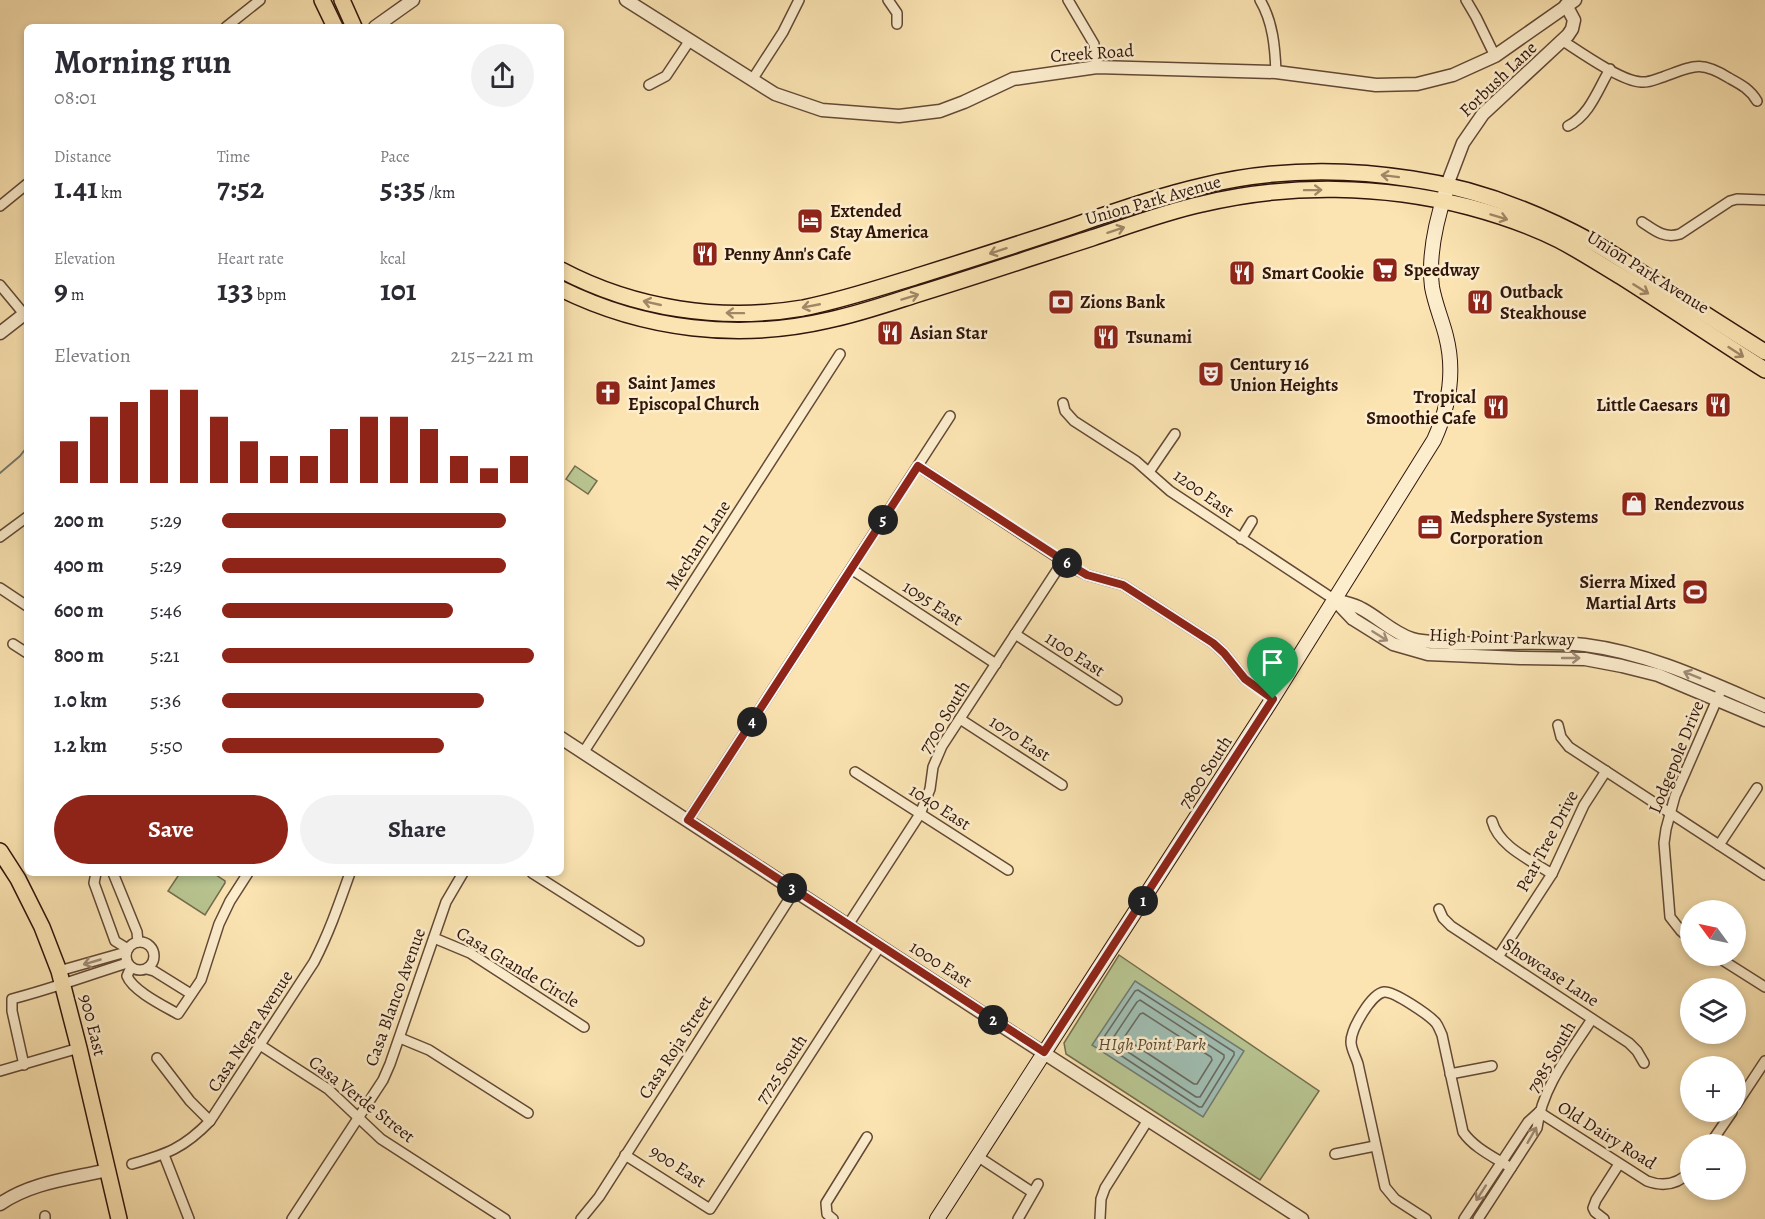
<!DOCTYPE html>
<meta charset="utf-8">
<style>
:root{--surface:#fff;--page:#f2f2f3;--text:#2b2b33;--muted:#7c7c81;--accent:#8f2418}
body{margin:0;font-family:Alegreya,serif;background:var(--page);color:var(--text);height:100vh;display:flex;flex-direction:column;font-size:22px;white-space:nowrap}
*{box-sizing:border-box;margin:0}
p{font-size:20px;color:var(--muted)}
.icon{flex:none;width:33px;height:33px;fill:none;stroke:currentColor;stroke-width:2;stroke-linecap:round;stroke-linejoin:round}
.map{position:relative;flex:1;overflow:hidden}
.side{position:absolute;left:24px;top:24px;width:540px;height:852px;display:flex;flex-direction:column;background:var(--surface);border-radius:9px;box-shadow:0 3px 9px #0003}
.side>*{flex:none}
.needle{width:39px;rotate:303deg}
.fabs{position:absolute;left:1680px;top:900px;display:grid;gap:12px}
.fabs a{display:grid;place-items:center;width:66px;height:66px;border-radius:50%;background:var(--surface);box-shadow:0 3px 9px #0003;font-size:30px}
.pin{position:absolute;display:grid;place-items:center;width:51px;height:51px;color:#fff;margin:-62px -26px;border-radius:50% 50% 50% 0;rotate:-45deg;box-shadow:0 0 6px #0007}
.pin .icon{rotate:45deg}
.km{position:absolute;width:30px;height:30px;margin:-15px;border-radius:50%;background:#222;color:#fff;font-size:16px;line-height:30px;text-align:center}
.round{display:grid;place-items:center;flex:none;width:63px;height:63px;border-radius:32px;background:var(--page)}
.headline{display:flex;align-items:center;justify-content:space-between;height:102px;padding:0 30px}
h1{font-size:33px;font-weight:700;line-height:45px}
.metrics{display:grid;grid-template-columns:repeat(3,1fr);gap:9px;height:102px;padding:6px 30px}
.metrics div{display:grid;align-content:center}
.metrics b{font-size:30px;font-weight:700}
.metrics small{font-size:16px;font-weight:400}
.metrics p{font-size:16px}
.chart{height:168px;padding:12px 30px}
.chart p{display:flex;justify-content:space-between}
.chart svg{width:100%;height:108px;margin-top:6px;stroke:var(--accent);stroke-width:6}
.button{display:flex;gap:12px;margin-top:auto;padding:12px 30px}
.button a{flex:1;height:69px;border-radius:36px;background:var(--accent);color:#fff;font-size:24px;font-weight:700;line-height:69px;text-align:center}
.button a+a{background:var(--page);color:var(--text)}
ul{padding:0 30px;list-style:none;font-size:20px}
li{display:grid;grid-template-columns:96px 72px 1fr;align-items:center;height:45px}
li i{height:15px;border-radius:8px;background:var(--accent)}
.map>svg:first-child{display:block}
.green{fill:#b8c591;stroke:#746d4e;stroke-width:1.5}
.water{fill:#a0beb3;stroke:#737a70;stroke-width:1.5}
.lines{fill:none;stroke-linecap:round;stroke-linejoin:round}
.shore{stroke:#686a60;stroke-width:1.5}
.stream{stroke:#737a70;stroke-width:2}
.minor-casing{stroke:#634936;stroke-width:12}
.tertiary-casing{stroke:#634936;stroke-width:15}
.secondary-casing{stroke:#30150c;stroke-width:16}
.primary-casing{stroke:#30150c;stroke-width:18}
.minor{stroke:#fcedcd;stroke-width:9}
.tertiary{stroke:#fcedcd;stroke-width:12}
.secondary{stroke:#fcedcd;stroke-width:14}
.primary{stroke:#fbe4b2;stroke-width:15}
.oneway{stroke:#a08767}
.oneway2{stroke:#a08c76}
.route-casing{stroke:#fff;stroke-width:12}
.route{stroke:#8f2418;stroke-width:8}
.labels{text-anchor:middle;stroke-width:5;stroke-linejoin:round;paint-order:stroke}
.street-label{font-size:18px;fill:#30150c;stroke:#fcedcd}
.poi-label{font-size:18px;font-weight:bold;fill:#30150c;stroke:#fcedcd;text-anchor:start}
.park-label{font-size:18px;font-style:italic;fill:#594a34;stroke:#fcedcd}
</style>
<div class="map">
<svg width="1765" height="1219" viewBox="0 0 1765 1219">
<rect width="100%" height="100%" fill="#fbe4b2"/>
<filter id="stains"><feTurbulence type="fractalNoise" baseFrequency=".00333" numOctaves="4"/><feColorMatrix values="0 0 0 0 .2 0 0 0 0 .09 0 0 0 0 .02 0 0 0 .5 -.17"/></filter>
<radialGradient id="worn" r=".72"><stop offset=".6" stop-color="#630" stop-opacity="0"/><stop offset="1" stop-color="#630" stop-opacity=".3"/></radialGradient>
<g class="green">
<path d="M 575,466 L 597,481 L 588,494 L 566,479 Z"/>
<path d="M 180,873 L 213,873 L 225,881 L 225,883 L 205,915 L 168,891 Z"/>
<path d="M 1119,955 L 1319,1091 L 1260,1180 L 1066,1054 L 1064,1043 Z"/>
</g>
<path class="water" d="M 1135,981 L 1244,1051 L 1203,1117 L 1092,1045 Z"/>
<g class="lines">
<g class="shore">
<path d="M 1138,990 L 1234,1052 L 1234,1055 L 1202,1107 L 1199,1107 L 1102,1043 L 1102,1040 L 1135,991 Z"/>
<path d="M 1140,1000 L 1224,1055 L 1224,1058 L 1200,1097 L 1196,1097 L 1113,1042 L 1113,1038 L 1137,1002 Z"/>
<path d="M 1143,1013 L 1211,1057 L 1212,1060 L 1197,1084 L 1194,1084 L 1126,1039 L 1125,1036 L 1140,1014 Z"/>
</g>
<path class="stream" d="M 0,473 L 20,456 L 27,447"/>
<defs>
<g id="minor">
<path d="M 888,0 L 897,13 L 897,24"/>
<path d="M 1068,0 L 1094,44 L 1097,67"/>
<path d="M 1260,0 C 1273,22 1275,47 1276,72"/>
<path d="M 1466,0 L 1476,17 L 1495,56"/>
<path d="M 226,27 L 260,0"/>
<path d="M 1563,41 C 1580,52 1621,81 1641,82 C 1649,83 1656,79 1663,77 C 1693,66 1700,60 1729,78 C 1740,84 1750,89 1757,101"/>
<path d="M 752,80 L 783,32 L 799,0"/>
<path d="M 649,85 L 666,76 L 690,40"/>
<path d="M 1568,126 C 1590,115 1598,89 1610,69"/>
<path d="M 0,206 L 27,184"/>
<path d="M 1642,222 C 1654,230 1664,239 1680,234 L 1730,201 L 1737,199 L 1765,200"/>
<path d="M 0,285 L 24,314"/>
<path d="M 1063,403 L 1065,411 L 1074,421 L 1136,461 L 1170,491 L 1335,600"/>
<path d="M 918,466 L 1075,569 L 1087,575 L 1123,585 L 1213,643 L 1224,653 L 1245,679 L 1273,698"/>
<path d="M 1149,472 L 1175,434"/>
<path d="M 0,537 L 27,517"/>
<path d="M 1241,539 L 1252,521"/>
<path d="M 851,569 L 996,664"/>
<path d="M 0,588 L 27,606"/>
<path d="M 1015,634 L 1117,700"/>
<path d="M 13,644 L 27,653"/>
<path d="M 960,719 L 1062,785"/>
<path d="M 1558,725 L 1561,737 L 1569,747 L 1765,875"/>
<path d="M 583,753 L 840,354"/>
<path d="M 855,772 L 1008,870"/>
<path d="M 688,820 L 950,416"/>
<path d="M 1492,821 C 1499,847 1531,860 1552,874"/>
<path d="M 1719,845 L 1757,788"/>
<path d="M 96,873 L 94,883 L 115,941 L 128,949"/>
<path d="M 113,873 L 137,932 L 138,942"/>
<path d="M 532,873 L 639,941"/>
<path d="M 1439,909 L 1443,918 L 1451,926 L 1629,1043 L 1637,1051 L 1644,1063"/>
<path d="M 848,925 L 920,814 L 930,789 L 933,767 L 942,746 L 1063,561"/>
<path d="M 434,938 L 470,953 L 584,1027"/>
<path d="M 1690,939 L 1681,931 L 1670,917 L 1664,843 L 1666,829 L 1675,796 L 1722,688"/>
<circle cx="140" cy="956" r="14"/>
<path d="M 1716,956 L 1765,987"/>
<path d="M 1498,957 L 1552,874 L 1584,805 L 1606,771"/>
<path d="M 131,967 L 127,976 C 133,991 164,1006 178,1014 L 201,980 L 219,924 L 230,901 L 248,873"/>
<path d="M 147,969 L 154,971 L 191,994"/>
<path d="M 59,971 L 126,952"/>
<path d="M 400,1038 L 429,1050 L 528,1113"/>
<path d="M 260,1045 L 328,1089 L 381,1139 L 505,1219"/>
<path d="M 157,1058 L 190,1101 L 210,1121"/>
<path d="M 24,1065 L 12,1011 L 12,999 C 51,989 89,975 127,963"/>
<path d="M 0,1071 L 79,1048"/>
<path d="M 1450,1074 L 1492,1066"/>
<path d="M 1736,1105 L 1765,1061"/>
<path d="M 1539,1112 L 1647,1181 C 1663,1187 1678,1184 1690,1172"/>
<path d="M 1710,1144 L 1732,1112"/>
<path d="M 1335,1154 L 1375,1146"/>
<path d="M 164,1155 L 189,1219"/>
<path d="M 625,1155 L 710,1209 L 880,946"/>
<path d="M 977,1156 L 1032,1192"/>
<path d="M 132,1164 C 167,1154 184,1148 210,1121 L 314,962 C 329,933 339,904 350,873"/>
<path d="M 45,1216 L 45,1219"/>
<path d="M 292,1219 L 383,1080 L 390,1064 L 446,902 L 463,873"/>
<path d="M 581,1219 L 599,1197 L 795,890"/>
<path d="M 833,1219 L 827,1214 L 826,1203 L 867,1137"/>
<path d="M 1018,1219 L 1038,1184"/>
<path d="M 1100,1219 L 1101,1199 L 1105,1188 L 1148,1120"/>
<path d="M 1426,1219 L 1395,1199 L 1385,1187 L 1358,1064 C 1356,1057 1351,1049 1351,1042 C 1351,1029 1371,994 1384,992 C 1394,991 1429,1015 1436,1023 C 1439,1027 1440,1031 1442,1035 L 1463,1132 C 1474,1148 1494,1157 1511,1168"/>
<path d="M 1464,1219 L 1528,1122 L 1539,1112"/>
<path d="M 1478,1219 L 1537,1128 C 1542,1087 1570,1053 1592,1019"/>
<path d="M 1604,1219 L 1595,1212 L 1593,1208 L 1596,1200 L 1619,1164"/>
</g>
<g id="tertiary">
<path d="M 626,0 L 775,94 L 822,110 L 899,116 L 940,111 L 964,102 L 1013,79 L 1097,67 L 1276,72 L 1376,85 L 1417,84 L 1453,75 L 1495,56 L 1575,0"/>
<path d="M 375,27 L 413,0"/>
<path d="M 1447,185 L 1463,143 L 1483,114 L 1568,35 L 1572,29 L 1574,20 L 1566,5"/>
<path d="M 0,333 L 27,312"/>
<path d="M 1335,600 L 1353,619 L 1393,644 L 1428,654 L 1520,658 L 1585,659 L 1622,666 L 1658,675 L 1765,720"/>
<path d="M 1336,600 C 1345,603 1354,604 1362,609 C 1379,618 1393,633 1412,639 C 1425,643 1440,642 1453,643 C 1497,645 1541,640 1585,645 C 1648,653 1707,681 1765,706"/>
<path d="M 561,738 L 1005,1028 L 1302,1219"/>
<path d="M 0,1204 C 32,1182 70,1179 107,1170"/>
</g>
<path id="secondary" d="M 937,1219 L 1273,698 L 1434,440 C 1449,407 1455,371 1446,336 C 1442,320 1435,304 1432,287 C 1428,255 1436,221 1446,191"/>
<g id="primary">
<path d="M 322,0 L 335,27"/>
<path d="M 342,0 L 354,27"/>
<path d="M 561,270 C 635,309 721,322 803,308 C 843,300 882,287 921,275 C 972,259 1022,243 1073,226 C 1115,211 1158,196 1202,186 C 1271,169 1342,168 1412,179 C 1474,188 1537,212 1592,242 C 1618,256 1643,274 1668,290 C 1700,311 1733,332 1765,352"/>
<path d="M 561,289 C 644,330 739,341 829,320 C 858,314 887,304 915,295 C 974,277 1033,257 1092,238 C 1128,226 1165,212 1202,204 C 1289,183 1383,185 1469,207 C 1499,215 1531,226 1559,240 C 1580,251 1600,264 1620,276 C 1669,307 1716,339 1765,370"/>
<path d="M 0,851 L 18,879 L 42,927 L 59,971 L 79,1048 L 119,1219"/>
</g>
</defs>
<use href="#minor" class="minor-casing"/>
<use href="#tertiary" class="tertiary-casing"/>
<use href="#secondary" class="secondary-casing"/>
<use href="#primary" class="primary-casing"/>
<use href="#minor" class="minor"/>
<use href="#tertiary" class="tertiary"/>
<use href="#secondary" class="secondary"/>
<use href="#primary" class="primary"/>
</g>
<defs><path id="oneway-shaft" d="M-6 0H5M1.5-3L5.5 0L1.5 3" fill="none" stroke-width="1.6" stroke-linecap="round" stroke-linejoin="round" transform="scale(1.5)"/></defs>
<g class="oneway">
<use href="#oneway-shaft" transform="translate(1390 176) rotate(-173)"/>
<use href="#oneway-shaft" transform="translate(1313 190) rotate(-1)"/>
<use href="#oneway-shaft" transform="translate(1499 217) rotate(17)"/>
<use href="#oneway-shaft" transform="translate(1116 230) rotate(-18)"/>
<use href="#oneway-shaft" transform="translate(998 251) rotate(162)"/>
<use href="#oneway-shaft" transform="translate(1641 289) rotate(32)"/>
<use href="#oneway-shaft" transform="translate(910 297) rotate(-17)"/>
<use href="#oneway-shaft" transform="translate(652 303) rotate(-167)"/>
<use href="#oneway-shaft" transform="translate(811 306) rotate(169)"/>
<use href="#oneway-shaft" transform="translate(735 313) rotate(-179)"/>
<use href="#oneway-shaft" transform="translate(1736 352) rotate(33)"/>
</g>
<g class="oneway2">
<use href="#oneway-shaft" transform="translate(1380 636) rotate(32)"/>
<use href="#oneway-shaft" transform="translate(1571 658)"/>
<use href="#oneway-shaft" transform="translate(1692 675) rotate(-158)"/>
<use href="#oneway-shaft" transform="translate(92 962) rotate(164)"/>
<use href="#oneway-shaft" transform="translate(1532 1135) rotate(-60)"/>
<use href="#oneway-shaft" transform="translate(1481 1193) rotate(123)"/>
</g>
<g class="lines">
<defs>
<path id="route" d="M 918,466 L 1075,568 L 1087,575 L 1123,585 L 1213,643 L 1224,653 L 1245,679 L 1273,699 L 1044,1052 L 688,820 Z"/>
</defs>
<use href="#route" class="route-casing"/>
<use href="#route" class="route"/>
</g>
<defs>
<symbol id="hotel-square" viewBox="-11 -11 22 22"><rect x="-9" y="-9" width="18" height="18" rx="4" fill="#8f2418" stroke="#fcedcd"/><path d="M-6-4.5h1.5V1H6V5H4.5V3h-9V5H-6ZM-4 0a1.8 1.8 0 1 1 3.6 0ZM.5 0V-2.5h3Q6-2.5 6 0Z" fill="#fff"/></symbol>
<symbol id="restaurant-square" viewBox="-11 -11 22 22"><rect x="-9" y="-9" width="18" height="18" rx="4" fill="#8f2418" stroke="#fcedcd"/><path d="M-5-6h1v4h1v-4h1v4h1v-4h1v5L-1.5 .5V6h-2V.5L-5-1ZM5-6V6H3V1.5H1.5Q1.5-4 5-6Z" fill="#fff"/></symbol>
<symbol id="supermarket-square" viewBox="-11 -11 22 22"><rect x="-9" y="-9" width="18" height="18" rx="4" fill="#8f2418" stroke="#fcedcd"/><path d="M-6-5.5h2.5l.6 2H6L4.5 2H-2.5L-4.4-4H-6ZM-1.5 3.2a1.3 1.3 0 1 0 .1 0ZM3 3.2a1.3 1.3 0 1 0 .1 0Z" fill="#fff"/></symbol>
<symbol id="bank-square" viewBox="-11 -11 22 22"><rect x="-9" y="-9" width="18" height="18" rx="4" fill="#8f2418" stroke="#fcedcd"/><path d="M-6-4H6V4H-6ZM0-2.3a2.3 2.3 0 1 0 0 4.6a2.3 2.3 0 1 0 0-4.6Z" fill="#fff"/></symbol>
<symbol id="theatre-square" viewBox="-11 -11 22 22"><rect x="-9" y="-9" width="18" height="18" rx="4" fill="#8f2418" stroke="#fcedcd"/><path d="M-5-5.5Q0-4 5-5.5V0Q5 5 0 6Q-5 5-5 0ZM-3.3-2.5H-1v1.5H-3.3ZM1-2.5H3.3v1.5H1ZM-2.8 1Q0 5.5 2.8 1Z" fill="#fff"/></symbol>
<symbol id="church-square" viewBox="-11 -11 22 22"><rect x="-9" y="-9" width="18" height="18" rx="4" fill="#8f2418" stroke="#fcedcd"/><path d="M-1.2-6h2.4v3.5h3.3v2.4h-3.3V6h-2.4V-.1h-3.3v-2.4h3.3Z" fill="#fff"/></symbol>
<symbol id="shop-square" viewBox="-11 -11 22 22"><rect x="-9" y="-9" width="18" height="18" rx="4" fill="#8f2418" stroke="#fcedcd"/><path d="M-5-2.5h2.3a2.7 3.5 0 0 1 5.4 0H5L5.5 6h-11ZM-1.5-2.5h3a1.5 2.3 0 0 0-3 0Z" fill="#fff"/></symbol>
<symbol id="office-square" viewBox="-11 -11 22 22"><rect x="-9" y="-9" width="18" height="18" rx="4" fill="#8f2418" stroke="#fcedcd"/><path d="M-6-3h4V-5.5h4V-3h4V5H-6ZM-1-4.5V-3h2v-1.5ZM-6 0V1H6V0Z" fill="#fff"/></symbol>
<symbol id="stadium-square" viewBox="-11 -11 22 22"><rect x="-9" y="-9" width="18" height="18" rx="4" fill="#8f2418" stroke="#fcedcd"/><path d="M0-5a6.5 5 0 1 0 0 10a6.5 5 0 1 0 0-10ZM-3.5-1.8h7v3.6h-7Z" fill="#fff"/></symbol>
</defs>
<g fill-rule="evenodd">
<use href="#hotel-square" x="795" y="206" width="30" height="30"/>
<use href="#restaurant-square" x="690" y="239" width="30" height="30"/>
<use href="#supermarket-square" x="1370" y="255" width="30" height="30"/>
<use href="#restaurant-square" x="1227" y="258" width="30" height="30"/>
<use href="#bank-square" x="1046" y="287" width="30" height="30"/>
<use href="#restaurant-square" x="1465" y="287" width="30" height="30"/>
<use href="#restaurant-square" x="875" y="318" width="30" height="30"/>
<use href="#restaurant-square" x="1091" y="322" width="30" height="30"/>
<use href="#theatre-square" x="1196" y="359" width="30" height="30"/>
<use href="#church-square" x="593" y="378" width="30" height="30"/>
<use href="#restaurant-square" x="1703" y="390" width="30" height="30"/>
<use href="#restaurant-square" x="1481" y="392" width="30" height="30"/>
<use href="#shop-square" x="1619" y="489" width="30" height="30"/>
<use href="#office-square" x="1415" y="512" width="30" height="30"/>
<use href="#stadium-square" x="1680" y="577" width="30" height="30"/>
</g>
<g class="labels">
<g class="street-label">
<text transform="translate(1092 53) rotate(-4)" y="6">Creek Road</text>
<text transform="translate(1498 79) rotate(-44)" y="6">Forbush Lane</text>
<text transform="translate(1153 200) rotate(-16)" y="6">Union Park Avenue</text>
<text transform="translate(1648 272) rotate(32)" y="6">Union Park Avenue</text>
<text transform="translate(1204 493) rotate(35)" y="6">1200 East</text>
<text transform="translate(698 545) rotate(-57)" y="6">Mecham Lane</text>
<text transform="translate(933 603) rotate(33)" y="6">1095 East</text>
<text transform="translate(1502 637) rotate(2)" y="6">High Point Parkway</text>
<text transform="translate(1075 654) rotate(33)" y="6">1100 East</text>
<text transform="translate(944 717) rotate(-59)" y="6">7700 South</text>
<text transform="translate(1020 738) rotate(33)" y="6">1070 East</text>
<text transform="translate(1676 757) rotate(-68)" y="6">Lodgepole Drive</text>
<text transform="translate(1205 772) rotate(-57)" y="6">7800 South</text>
<text transform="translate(940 807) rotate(33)" y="6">1040 East</text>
<text transform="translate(1547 841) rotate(-62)" y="6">Pear Tree Drive</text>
<text transform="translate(941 964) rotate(33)" y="6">1000 East</text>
<text transform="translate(518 967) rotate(31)" y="6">Casa Grande Circle</text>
<text transform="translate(1551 972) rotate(33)" y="6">Showcase Lane</text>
<text transform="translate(395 997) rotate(-70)" y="6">Casa Blanco Avenue</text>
<text transform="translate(93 1025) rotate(76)" y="6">900 East</text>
<text transform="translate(250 1031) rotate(-57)" y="6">Casa Negra Avenue</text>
<text transform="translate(675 1047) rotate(-57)" y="6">Casa Roja Street</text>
<text transform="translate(1551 1057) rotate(-60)" y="6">7985 South</text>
<text transform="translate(781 1069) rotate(-57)" y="6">7725 South</text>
<text transform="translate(362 1099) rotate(38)" y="6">Casa Verde Street</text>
<text transform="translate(1607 1135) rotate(32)" y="6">Old Dairy Road</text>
<text transform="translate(678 1166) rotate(33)" y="6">900 East</text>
</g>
<g class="poi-label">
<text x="830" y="217">Extended<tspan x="830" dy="21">Stay America</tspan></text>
<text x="724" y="260">Penny Ann's Cafe</text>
<text x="1404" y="276">Speedway</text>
<text x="1262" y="279">Smart Cookie</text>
<text x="1500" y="298">Outback<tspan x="1500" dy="21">Steakhouse</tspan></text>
<text x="1080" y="308">Zions Bank</text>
<text x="910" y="339">Asian Star</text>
<text x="1126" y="343">Tsunami</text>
<text x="1230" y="370">Century 16<tspan x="1230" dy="21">Union Heights</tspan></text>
<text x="628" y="389">Saint James<tspan x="628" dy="21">Episcopal Church</tspan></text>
<text x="1476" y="403" text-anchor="end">Tropical<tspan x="1476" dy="21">Smoothie Cafe</tspan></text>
<text x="1698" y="411" text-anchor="end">Little Caesars</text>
<text x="1654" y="510">Rendezvous</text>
<text x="1450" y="523">Medsphere Systems<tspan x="1450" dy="21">Corporation</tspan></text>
<text x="1676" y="588" text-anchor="end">Sierra Mixed<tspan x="1676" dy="21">Martial Arts</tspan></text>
</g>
<g class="park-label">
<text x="1152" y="1050">HIgh Point Park</text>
</g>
</g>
<rect width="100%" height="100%" filter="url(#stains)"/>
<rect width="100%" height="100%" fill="url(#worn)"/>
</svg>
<div class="fabs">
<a><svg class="needle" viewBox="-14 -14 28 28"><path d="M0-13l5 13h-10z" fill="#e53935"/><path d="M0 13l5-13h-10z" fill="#7c7c81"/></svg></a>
<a><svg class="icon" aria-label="layers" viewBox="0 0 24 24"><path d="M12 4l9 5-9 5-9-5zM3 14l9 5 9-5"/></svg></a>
<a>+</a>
<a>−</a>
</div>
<div class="pin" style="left:1273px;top:699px;background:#1e9e55"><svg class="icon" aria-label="arrive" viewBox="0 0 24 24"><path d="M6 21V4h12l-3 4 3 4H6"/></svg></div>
<b class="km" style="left:1143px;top:901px">1</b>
<b class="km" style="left:993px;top:1020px">2</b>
<b class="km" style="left:792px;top:888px">3</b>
<b class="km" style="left:752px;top:722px">4</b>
<b class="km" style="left:883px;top:520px">5</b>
<b class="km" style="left:1067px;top:563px">6</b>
<section class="side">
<div class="headline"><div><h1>Morning run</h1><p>08:01</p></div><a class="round"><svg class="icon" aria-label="share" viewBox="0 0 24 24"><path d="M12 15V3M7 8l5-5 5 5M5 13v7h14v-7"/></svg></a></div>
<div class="metrics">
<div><p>Distance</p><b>1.41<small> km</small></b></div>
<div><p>Time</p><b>7:52</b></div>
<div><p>Pace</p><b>5:35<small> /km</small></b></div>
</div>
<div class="metrics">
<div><p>Elevation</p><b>9<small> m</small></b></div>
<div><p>Heart rate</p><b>133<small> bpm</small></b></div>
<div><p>kcal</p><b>101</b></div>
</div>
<div class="chart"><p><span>Elevation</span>215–221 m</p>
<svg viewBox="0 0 160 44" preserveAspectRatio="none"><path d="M5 44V27M15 44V17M25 44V11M35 44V6M45 44V6M55 44V17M65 44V27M75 44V33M85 44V33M95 44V22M105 44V17M115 44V17M125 44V22M135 44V33M145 44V38M155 44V33"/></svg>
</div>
<ul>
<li><b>200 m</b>5:29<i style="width:91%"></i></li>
<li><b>400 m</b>5:29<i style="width:91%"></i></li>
<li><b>600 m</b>5:46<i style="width:74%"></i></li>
<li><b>800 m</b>5:21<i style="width:100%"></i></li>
<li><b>1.0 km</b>5:36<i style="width:84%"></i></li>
<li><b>1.2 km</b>5:50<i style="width:71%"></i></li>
</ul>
<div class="button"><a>Save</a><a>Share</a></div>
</section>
</div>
